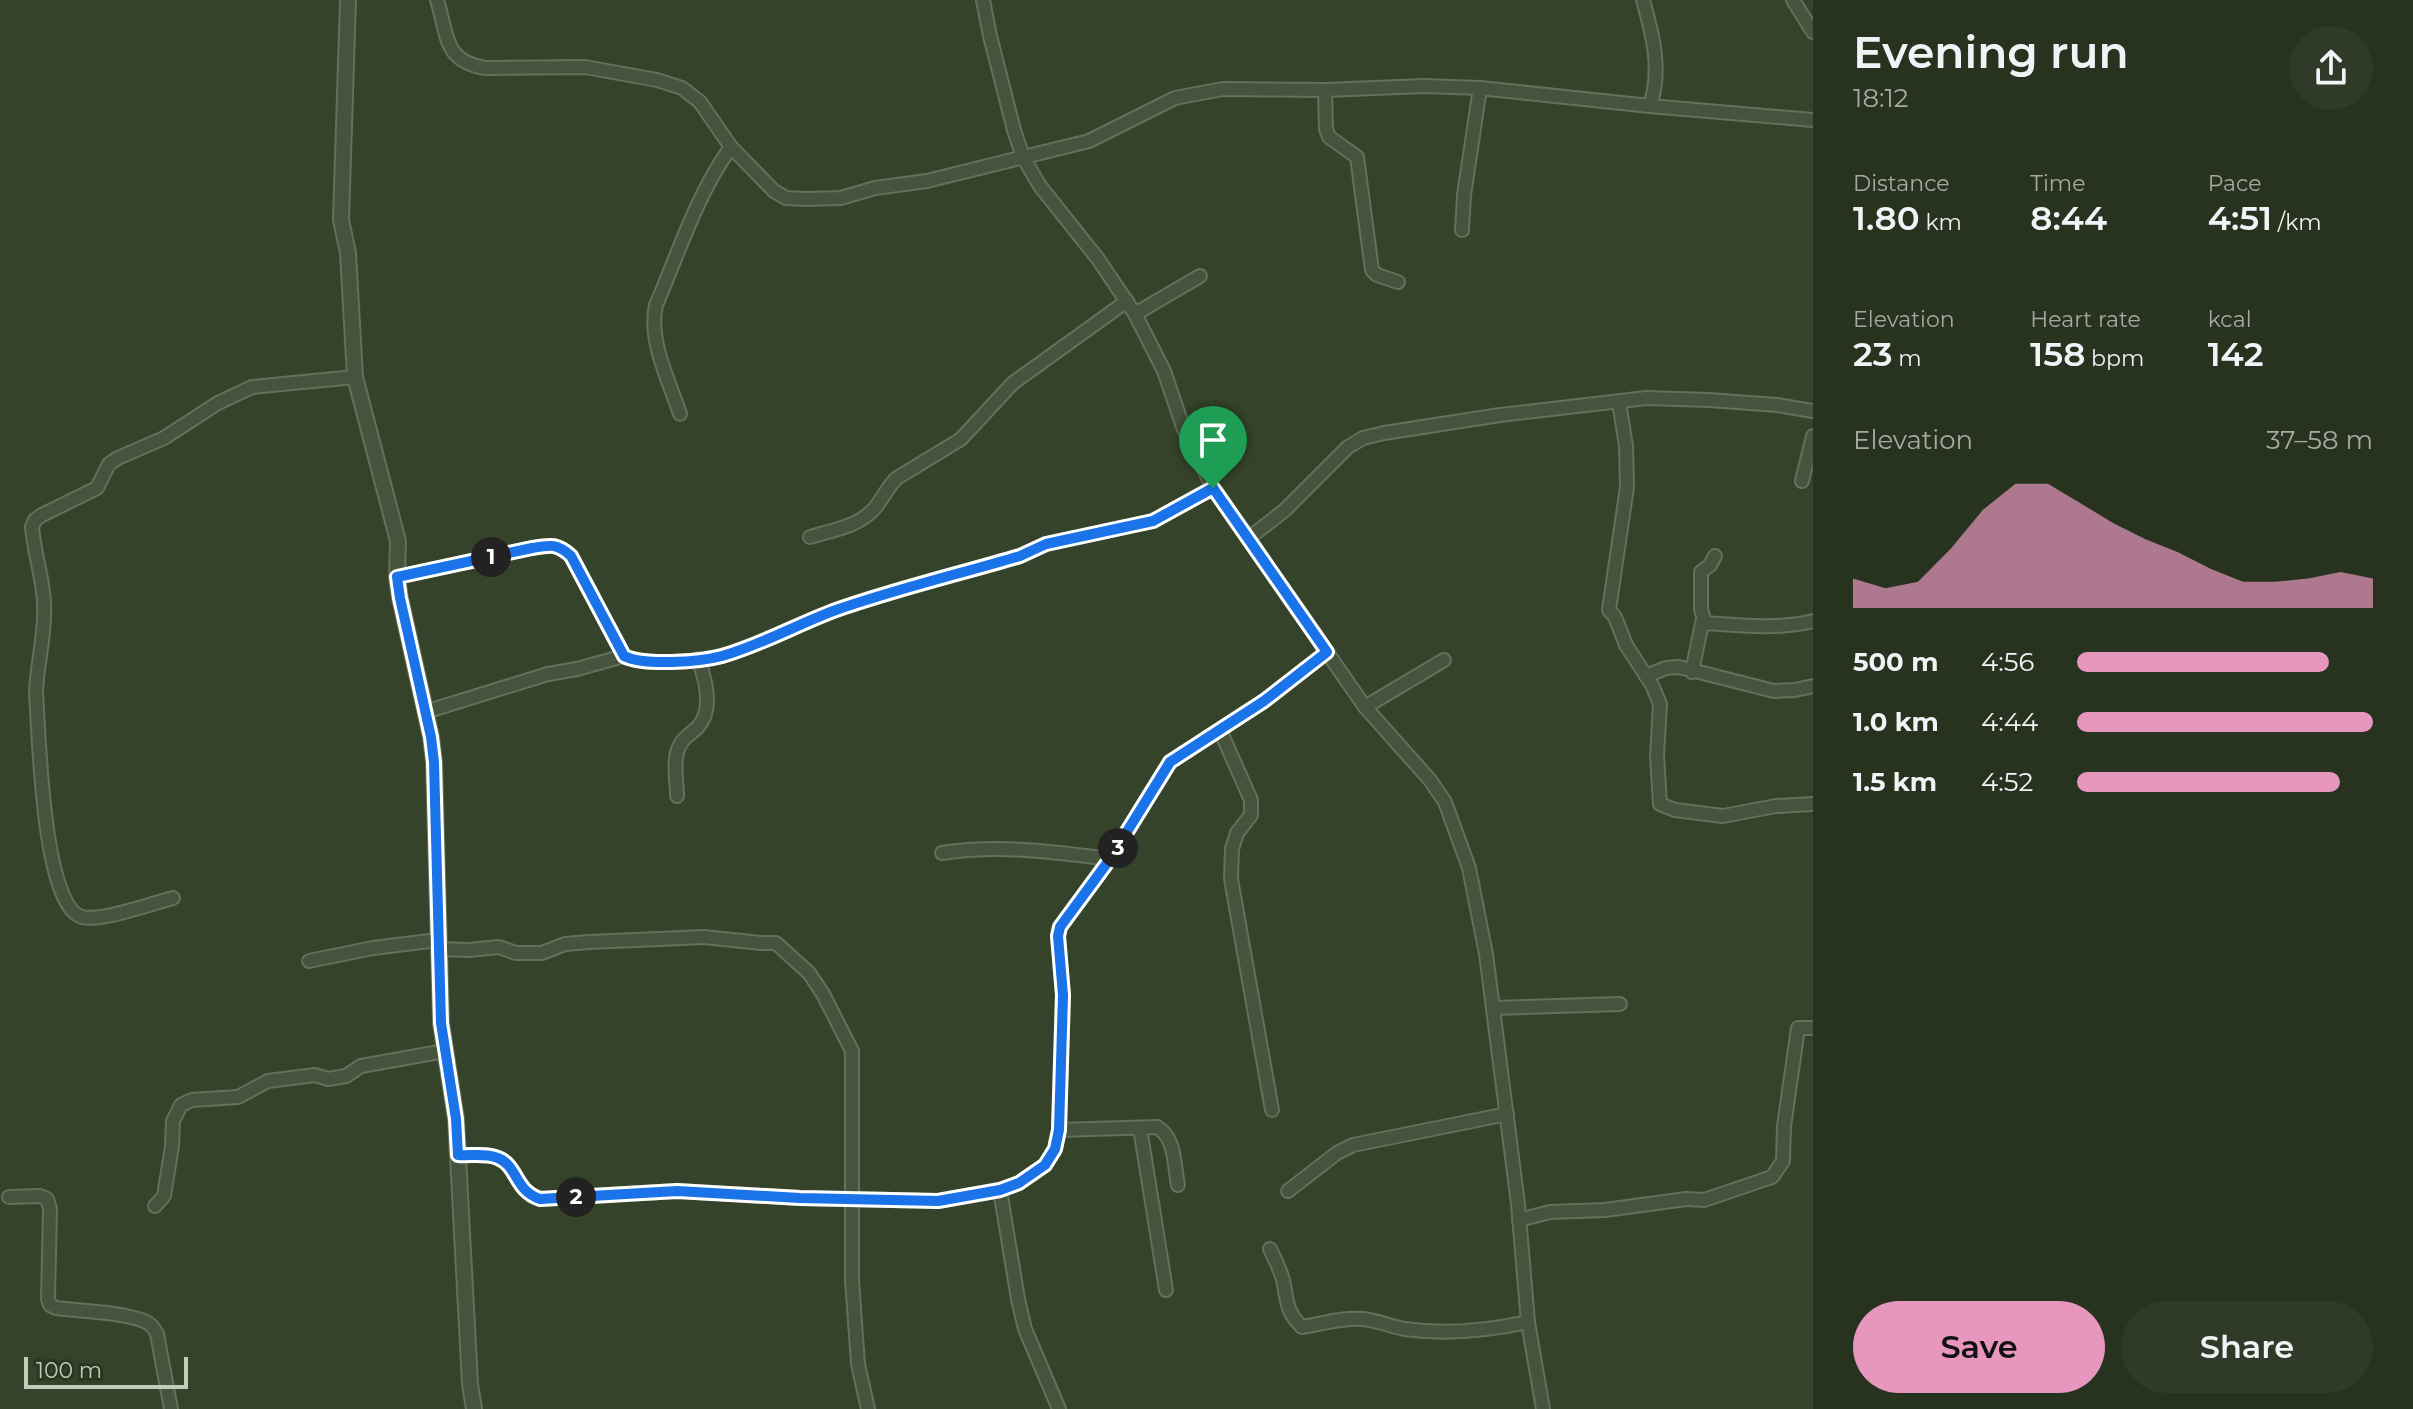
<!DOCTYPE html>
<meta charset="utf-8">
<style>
:root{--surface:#27321f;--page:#2f3a28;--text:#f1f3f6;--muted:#a4aaa4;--accent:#e797bd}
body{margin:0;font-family:Montserrat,sans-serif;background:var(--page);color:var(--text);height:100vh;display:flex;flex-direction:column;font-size:30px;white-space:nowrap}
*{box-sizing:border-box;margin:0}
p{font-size:26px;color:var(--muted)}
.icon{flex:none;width:44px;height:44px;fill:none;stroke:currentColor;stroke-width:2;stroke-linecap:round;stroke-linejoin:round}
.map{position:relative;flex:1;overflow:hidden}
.details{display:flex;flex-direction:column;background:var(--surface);width:600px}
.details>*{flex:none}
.scale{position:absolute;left:24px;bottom:20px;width:164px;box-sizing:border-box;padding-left:8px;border:4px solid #c1ccba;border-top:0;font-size:22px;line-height:28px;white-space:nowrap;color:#c1ccba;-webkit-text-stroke:6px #2b3821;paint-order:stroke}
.pin{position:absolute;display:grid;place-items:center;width:68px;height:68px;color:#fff;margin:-82px -34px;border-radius:50% 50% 50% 0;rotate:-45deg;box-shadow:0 0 8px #0007}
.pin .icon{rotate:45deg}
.km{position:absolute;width:40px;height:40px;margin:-20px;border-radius:50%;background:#222;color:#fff;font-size:22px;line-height:40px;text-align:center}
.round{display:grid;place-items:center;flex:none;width:84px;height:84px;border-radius:42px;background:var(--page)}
.summary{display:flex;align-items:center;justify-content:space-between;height:136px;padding:0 40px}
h1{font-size:44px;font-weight:600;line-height:60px}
.stats{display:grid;grid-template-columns:repeat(3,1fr);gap:12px;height:136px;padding:8px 40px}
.stats div{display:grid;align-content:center}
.stats b{font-size:34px;font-weight:600}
.stats small{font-size:22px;font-weight:400}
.stats p{font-size:22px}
.chart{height:224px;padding:16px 40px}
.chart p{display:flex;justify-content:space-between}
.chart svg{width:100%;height:144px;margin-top:8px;fill:var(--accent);opacity:.7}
.action{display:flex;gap:16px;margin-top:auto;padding:16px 40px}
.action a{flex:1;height:92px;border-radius:48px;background:var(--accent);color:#111;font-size:32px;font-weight:600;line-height:92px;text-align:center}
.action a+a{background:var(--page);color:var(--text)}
ul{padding:0 40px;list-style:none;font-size:26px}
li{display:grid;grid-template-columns:128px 96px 1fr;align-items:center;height:60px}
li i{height:20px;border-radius:10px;background:var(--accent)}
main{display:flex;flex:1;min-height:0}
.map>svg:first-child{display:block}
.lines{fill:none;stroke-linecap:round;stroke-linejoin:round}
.minor-casing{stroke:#64705b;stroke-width:16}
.tertiary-casing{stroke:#64705b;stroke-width:18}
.minor{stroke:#46533d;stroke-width:12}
.tertiary{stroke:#46533d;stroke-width:14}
.route-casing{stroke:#fff;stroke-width:16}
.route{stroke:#1a73e8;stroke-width:10}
</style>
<main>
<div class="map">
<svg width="1813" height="1409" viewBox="0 0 1813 1409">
<rect width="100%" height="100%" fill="#344329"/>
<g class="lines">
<defs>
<g id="minor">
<path d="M 437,0 C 448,35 443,61 485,68 L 585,67 L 657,80 L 682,88 L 700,102 L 731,147 L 774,191 L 786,198 L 806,199 L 841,198 L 875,188 L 927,181 L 1089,141 L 1175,98 L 1223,89 L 1325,90 L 1425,86 L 1480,88 L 1650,106 L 1813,120"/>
<path d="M 983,0 L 990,36 L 1014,130 L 1023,157 L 1040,186 L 1098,259 L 1135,314 L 1164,371 L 1183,427 L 1213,488 L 1365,707 L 1430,780 L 1445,802 L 1469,868 L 1486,954 L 1518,1204 L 1528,1322 L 1543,1409"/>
<path d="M 1643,0 C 1653,36 1662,70 1650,106"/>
<path d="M 1793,0 L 1813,32"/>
<path d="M 1325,90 L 1326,129 L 1329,137 L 1357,157 L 1372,270 L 1377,275 L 1398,282"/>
<path d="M 1462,230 L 1464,195 L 1480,88"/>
<path d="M 1135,314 L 1200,276"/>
<path d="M 1619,402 L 1626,446 L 1627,487 L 1609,610 L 1615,617 L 1626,645 L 1652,685 L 1660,704 L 1657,755 L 1660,804 L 1675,810 L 1723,816 L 1776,806 L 1813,804"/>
<path d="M 680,414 C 669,380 648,341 656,305 C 679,252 697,194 731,147"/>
<path d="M 1802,481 L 1813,436"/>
<path d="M 810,537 C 832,530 858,527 874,509 C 883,499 887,487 897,478 L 961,439 L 1013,383 L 1127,301"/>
<path d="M 1249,538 L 1285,510 L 1348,447 L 1363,438 L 1384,433 L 1500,415 L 1646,398 L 1709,400 L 1777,405 L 1813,411"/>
<path d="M 397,577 L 532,548 C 550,545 557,543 571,556 L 624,656 C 644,666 699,662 721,656 C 760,645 798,624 836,610 C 896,588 959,574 1020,556 L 1046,544 L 1153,521 L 1213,488"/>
<path d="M 1705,623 L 1701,609 L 1701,572 L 1710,565 L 1715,556"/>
<path d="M 1692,672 L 1702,623 C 1740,625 1776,630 1813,621"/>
<path d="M 1646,676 L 1666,668 L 1679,667 L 1774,691 L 1795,690 L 1813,686"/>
<path d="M 1365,707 L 1444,660"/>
<path d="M 425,712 L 548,674 L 577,669 L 624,656"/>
<path d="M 1220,730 L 1251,800 L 1251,815 L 1237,833 L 1232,849 L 1231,879 L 1272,1110"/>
<path d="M 677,796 C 677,781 672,759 680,745 C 684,737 692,733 698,727 C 714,709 706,680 698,659"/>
<path d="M 942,853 C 998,844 1054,852 1110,859"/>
<path d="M 173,898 C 153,903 101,922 82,917 C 42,906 39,731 36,693 C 37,662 46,634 44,603 C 43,578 34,552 32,527 L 35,520 L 42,515 L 97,488 L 109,464 L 118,458 L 164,438 L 218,403 L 252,387 L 355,377"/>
<path d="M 439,949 L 469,950 L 499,947 L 516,953 L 542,953 L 565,944 L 589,942 L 704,937 L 761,943 L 776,943 L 809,973 L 823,994 L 852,1051 L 852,1280 L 858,1364 L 868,1409"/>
<path d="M 309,961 L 373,948 L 438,940"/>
<path d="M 1493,1008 L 1620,1004"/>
<path d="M 1140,1128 L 1166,1290"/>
<path d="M 1059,1130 L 1157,1127 C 1176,1138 1174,1166 1178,1185"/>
<path d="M 458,1155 C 470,1156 487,1153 498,1158 C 518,1166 514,1190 540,1199 L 677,1191 L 800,1198 L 938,1201 L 1000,1190 L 1019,1183 L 1045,1165 L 1055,1149 L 1059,1130 L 1063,995 L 1058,936 L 1060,927 L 1110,859 L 1170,762 L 1264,701 L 1327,652"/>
<path d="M 1000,1190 L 1018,1299 L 1025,1329 L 1059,1409"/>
<path d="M 1288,1191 L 1337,1153 L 1353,1145 L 1507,1114"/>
<path d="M 9,1197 L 40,1196 L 47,1199 L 50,1209 L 48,1299 L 50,1305 L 56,1308 C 80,1311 122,1312 144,1321 C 150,1323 154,1328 157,1334 L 171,1409"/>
<path d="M 155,1206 L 164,1196 L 172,1146 L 173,1121 L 181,1105 L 192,1100 L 238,1097 L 268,1081 L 315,1075 L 328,1079 L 346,1076 L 361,1066 L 445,1051"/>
<path d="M 1519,1220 L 1550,1212 L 1605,1210 L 1686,1199 L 1704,1200 L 1772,1177 L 1783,1161 L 1784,1126 L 1798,1028 L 1813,1028"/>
<path d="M 1270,1249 C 1275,1259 1280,1269 1283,1280 C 1288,1302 1285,1310 1302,1327 C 1321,1324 1344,1317 1363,1319 C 1377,1320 1391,1327 1405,1329 C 1447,1335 1487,1331 1528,1322"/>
</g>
<path id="tertiary" d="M 348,0 L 341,220 L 348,253 L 355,377 L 398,541 L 397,577 L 400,598 L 431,737 L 434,762 L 441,1023 L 456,1119 L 470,1384 L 474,1409"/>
</defs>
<use href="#minor" class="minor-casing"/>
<use href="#tertiary" class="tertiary-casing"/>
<use href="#minor" class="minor"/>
<use href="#tertiary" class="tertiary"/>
</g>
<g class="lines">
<defs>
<path id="route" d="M 1213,488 L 1327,652 L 1264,701 L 1170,762 L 1110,859 L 1060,927 L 1058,936 L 1063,995 L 1059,1130 L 1055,1149 L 1045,1165 L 1019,1183 L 1000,1190 L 938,1201 L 800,1198 L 677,1191 L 540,1199 C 514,1190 518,1166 498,1158 C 487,1153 470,1156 458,1155 L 456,1119 L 441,1023 L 434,762 L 431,737 L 400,598 L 397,577 L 532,548 C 550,545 557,543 571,556 L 624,656 C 644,666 699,662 722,656 C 761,645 798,624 836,610 C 896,589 959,574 1020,556 L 1046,544 L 1153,521 Z"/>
</defs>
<use href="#route" class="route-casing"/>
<use href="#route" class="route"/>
</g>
</svg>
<div class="scale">100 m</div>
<div class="pin" style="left:1213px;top:488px;background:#1e9e55"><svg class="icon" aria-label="arrive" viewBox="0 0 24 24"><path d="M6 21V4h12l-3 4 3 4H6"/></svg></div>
<b class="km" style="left:491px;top:557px">1</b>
<b class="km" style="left:576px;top:1197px">2</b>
<b class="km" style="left:1118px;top:848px">3</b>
</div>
<section class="details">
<div class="summary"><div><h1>Evening run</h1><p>18:12</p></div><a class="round"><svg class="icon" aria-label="share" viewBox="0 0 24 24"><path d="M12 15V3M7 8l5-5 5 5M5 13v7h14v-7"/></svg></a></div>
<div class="stats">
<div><p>Distance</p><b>1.80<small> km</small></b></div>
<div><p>Time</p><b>8:44</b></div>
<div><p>Pace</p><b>4:51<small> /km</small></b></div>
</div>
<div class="stats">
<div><p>Elevation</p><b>23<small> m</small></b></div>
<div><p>Heart rate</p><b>158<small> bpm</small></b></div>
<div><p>kcal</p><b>142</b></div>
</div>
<div class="chart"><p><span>Elevation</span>37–58 m</p>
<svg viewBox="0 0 160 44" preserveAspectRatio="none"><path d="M0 44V35L10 38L20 36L30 26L40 14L50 6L60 6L70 12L80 18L90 23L100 27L110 32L120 36L130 36L140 35L150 33L160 35V44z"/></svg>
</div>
<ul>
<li><b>500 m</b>4:56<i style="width:85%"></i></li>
<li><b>1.0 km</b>4:44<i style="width:100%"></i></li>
<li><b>1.5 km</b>4:52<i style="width:89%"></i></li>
</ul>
<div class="action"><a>Save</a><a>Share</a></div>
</section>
</main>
